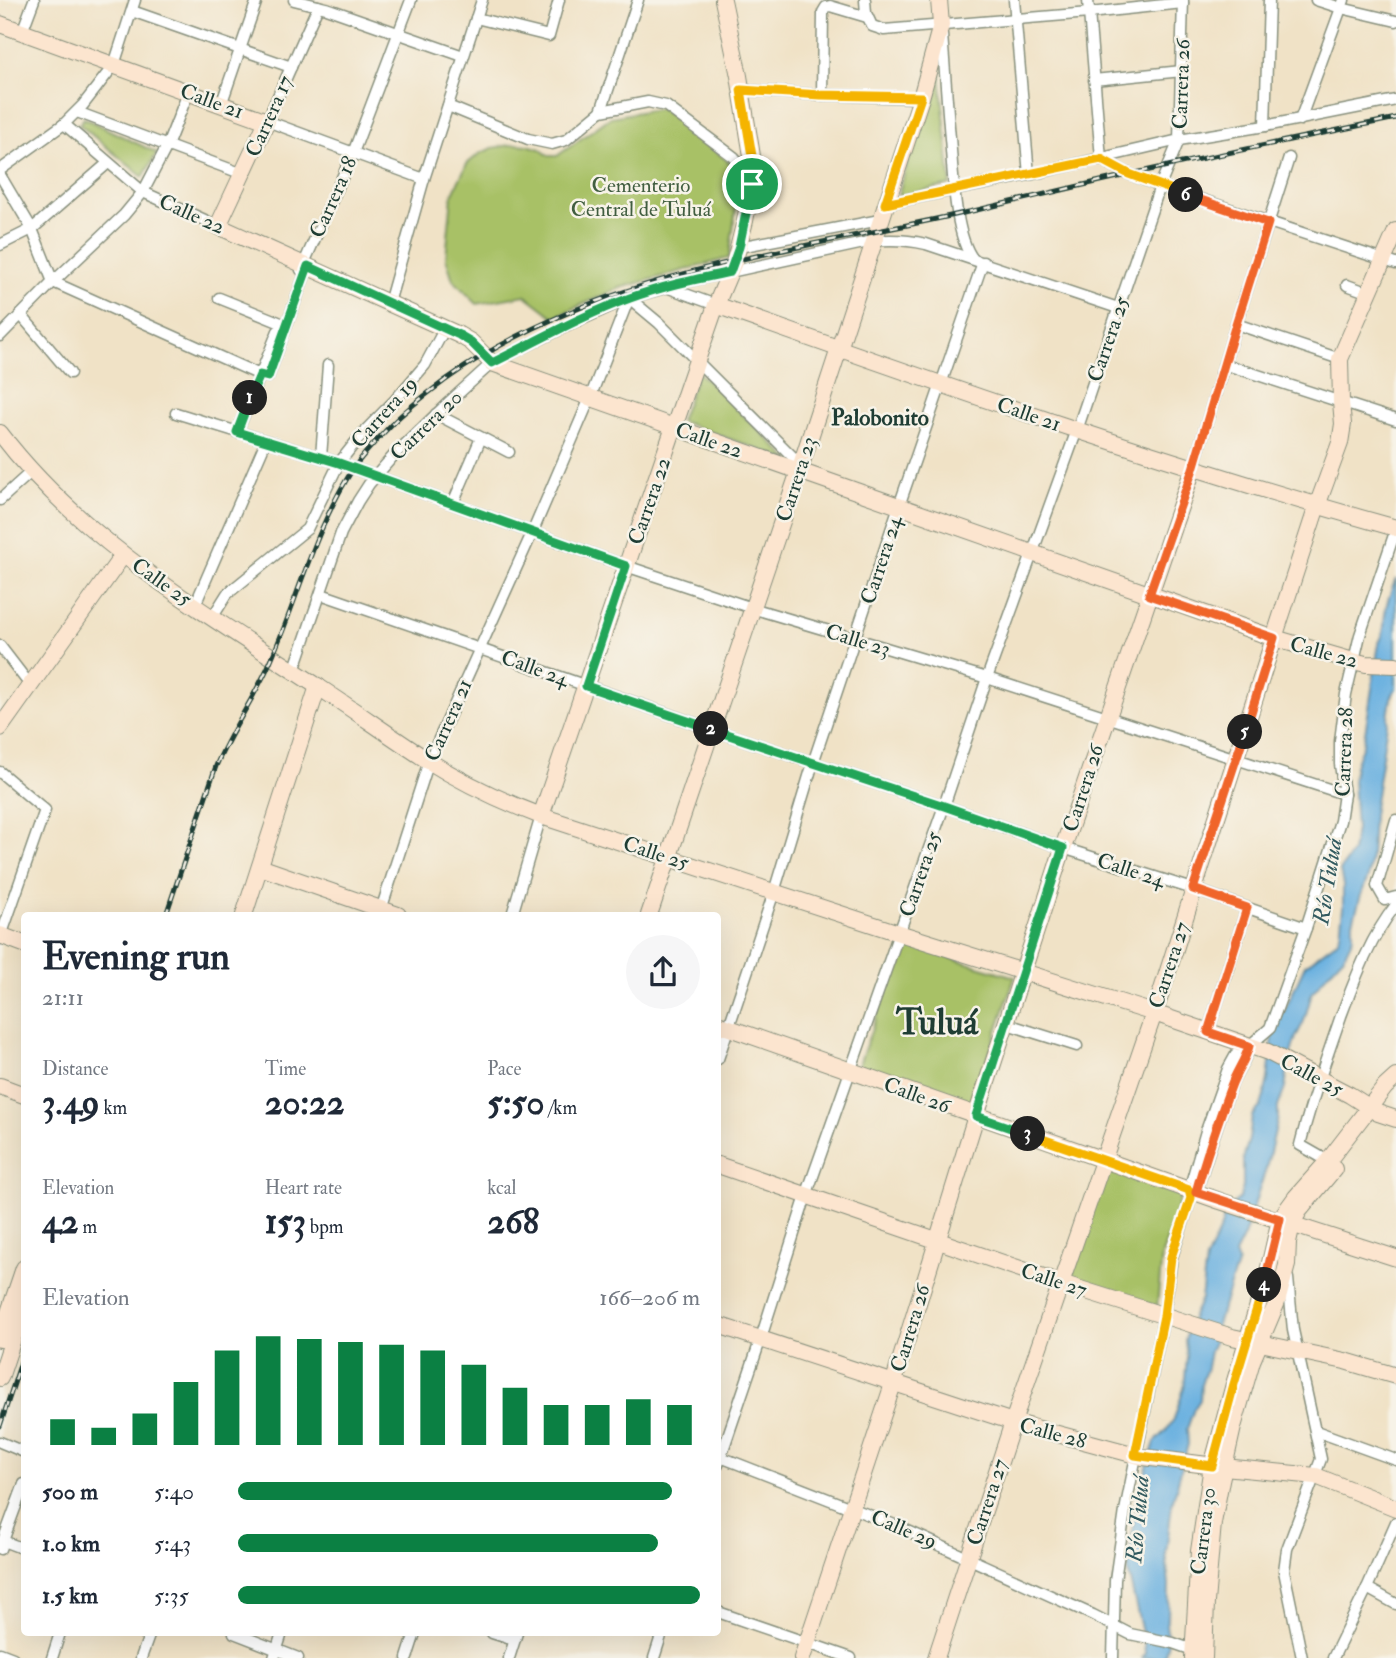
<!DOCTYPE html>
<meta charset="utf-8">
<style>
:root{--surface:#fff;--page:#f6f6f7;--text:#1f2937;--muted:#747a83;--accent:#0b8043}
body{margin:0;font-family:"IM FELL Double Pica",serif;background:var(--page);color:var(--text);height:100vh;display:flex;flex-direction:column;font-size:26px;white-space:nowrap}
*{box-sizing:border-box;margin:0}
p{font-size:23px;color:var(--muted)}
.icon{flex:none;width:38px;height:38px;fill:none;stroke:currentColor;stroke-width:2;stroke-linecap:round;stroke-linejoin:round}
.map{position:relative;flex:1;overflow:hidden}
.details{position:absolute;left:21px;top:912px;width:700px;height:724px;display:flex;flex-direction:column;background:var(--surface);border-radius:7px;box-shadow:0 7px 28px #0002}
.details>*{flex:none}
.pin{position:absolute;display:grid;place-items:center;width:60px;height:60px;color:#fff;margin:-30px;border:4px solid #fff;border-radius:50%;box-shadow:0 2px 7px #0007}
.km{position:absolute;width:35px;height:35px;margin:-18px;border-radius:50%;background:#222;color:#fff;font-size:19px;line-height:35px;text-align:center}
.round{display:grid;place-items:center;flex:none;width:74px;height:74px;border-radius:37px;background:var(--page)}
.overview{display:flex;align-items:center;justify-content:space-between;height:119px;padding:0 21px}
h1{font-size:38px;font-weight:700;line-height:52px}
.stats{display:grid;grid-template-columns:repeat(3,1fr);gap:10px;height:119px;padding:7px 21px}
.stats div{display:grid;align-content:center}
.stats b{font-size:35px;font-weight:700}
.stats small{font-size:19px;font-weight:400}
.stats p{font-size:19px}
.chart{height:196px;padding:14px 21px}
.chart p{display:flex;justify-content:space-between}
.chart svg{width:100%;height:126px;margin-top:7px;stroke:var(--accent);stroke-width:6}
ul{padding:0 21px;list-style:none;font-size:23px}
li{display:grid;grid-template-columns:112px 84px 1fr;align-items:center;height:52px}
li i{height:18px;border-radius:9px;background:var(--accent)}
.map>svg:first-child{display:block}
.green{fill:#a8c166;stroke:#647f4d;stroke-width:2}
.water{fill:#69b0e0;stroke:#44768a;stroke-width:2}
.lines{fill:none;stroke-linecap:round;stroke-linejoin:round}
.street-casing{stroke:#88907d;stroke-width:13}
.secondary-casing{stroke:#88907d;stroke-width:18}
.street{stroke:#fff;stroke-width:10}
.secondary{stroke:#fce5cf;stroke-width:16}
.rail-casing{stroke:#1f3d34;stroke-width:5}
.rail{stroke:#f7f3e8;stroke-width:2.5;stroke-dasharray:8;stroke-linecap:butt}
.split-1-casing{stroke:#fff;stroke-width:14}
.split-2-casing{stroke:#fff;stroke-width:14}
.split-3-casing{stroke:#fff;stroke-width:14}
.split-4-casing{stroke:#fff;stroke-width:14}
.split-5-casing{stroke:#fff;stroke-width:14}
.split-6-casing{stroke:#fff;stroke-width:14}
.split-7-casing{stroke:#fff;stroke-width:14}
.split-1{stroke:#22a559;stroke-width:9}
.split-2{stroke:#22a559;stroke-width:9}
.split-3{stroke:#22a559;stroke-width:9}
.split-4{stroke:#f5b400;stroke-width:9}
.split-5{stroke:#f0652b;stroke-width:9}
.split-6{stroke:#f0652b;stroke-width:9}
.split-7{stroke:#f5b400;stroke-width:9}
.labels{text-anchor:middle;stroke-width:5;stroke-linejoin:round;paint-order:stroke}
.street-label{font-size:21px;fill:#1f3d34;stroke:#f7f3e8}
.park-label{font-size:21px;fill:#415e40;stroke:#f7f3e8}
.neighbourhood-label{font-size:23px;font-weight:bold;fill:#1f3d34;stroke:#f7f3e8}
.water-label{font-size:23px;font-style:italic;fill:#325a5f;stroke:#f7f3e8}
.town-label{font-size:35px;font-weight:bold;fill:#1f3d34;stroke:#f7f3e8}
</style>
<div class="map">
<svg width="1396" height="1658" viewBox="0 0 1396 1658">
<rect width="100%" height="100%" fill="#f7f3e8"/>
<filter id="ink" filterUnits="userSpaceOnUse"><feTurbulence type="fractalNoise" baseFrequency=".0143" numOctaves="2"/><feDisplacementMap in="SourceGraphic" scale="14" xChannelSelector="R" yChannelSelector="G"/><feConvolveMatrix kernelMatrix="1 2 1 2 8 2 1 2 1" color-interpolation-filters="sRGB"/></filter>
<filter id="wash" filterUnits="userSpaceOnUse"><feTurbulence type="fractalNoise" baseFrequency=".00686" numOctaves="4" result="noise"/><feDisplacementMap in="SourceGraphic" scale="28" xChannelSelector="R" yChannelSelector="G"/><feGaussianBlur stdDeviation="1.57" result="paint"/><feColorMatrix in="noise" values="0 0 0 0 0 0 0 0 0 0 0 0 0 0 0 0 0 1.4 0 .05"/><feComposite in="paint" operator="in"/></filter>
<g filter="url(#wash)">
<rect width="100%" height="100%" fill="#f0e2c6"/>
<g class="green">
<path d="M 938,56 L 951,185 L 898,196 Z"/>
<path d="M 662,108 L 741,172 L 729,258 L 620,288 L 554,317 L 525,295 L 477,304 L 453,280 L 446,258 L 452,195 L 467,164 L 479,154 L 492,148 L 516,144 L 528,145 L 540,149 L 549,156 L 557,156 L 611,117 Z"/>
<path d="M 84,118 L 157,153 L 143,177 L 79,124 Z"/>
<path d="M 698,372 L 791,461 L 680,421 Z"/>
<path d="M 903,944 L 1015,977 L 972,1105 L 858,1067 Z"/>
<path d="M 1106,1167 L 1182,1193 L 1162,1255 L 1157,1307 L 1066,1277 Z"/>
</g>
<path class="water" d="M 1396,579 L 1396,688 L 1391,698 L 1373,815 L 1371,857 L 1368,877 L 1361,895 L 1353,922 L 1353,937 L 1344,956 L 1328,973 L 1312,993 L 1304,1021 L 1296,1037 L 1289,1060 L 1285,1088 L 1278,1107 L 1278,1118 L 1266,1169 L 1244,1236 L 1235,1254 L 1238,1262 L 1216,1327 L 1218,1333 L 1210,1351 L 1207,1367 L 1201,1385 L 1200,1400 L 1194,1409 L 1187,1429 L 1188,1444 L 1172,1504 L 1166,1553 L 1169,1585 L 1168,1618 L 1166,1624 L 1168,1642 L 1164,1658 L 1142,1658 L 1145,1653 L 1144,1642 L 1128,1571 L 1136,1502 L 1155,1442 L 1166,1431 L 1174,1419 L 1184,1388 L 1187,1357 L 1185,1341 L 1189,1325 L 1201,1299 L 1206,1260 L 1221,1227 L 1226,1210 L 1240,1198 L 1243,1187 L 1243,1160 L 1249,1139 L 1252,1116 L 1261,1106 L 1264,1096 L 1268,1079 L 1273,1036 L 1277,1020 L 1285,1009 L 1305,965 L 1337,941 L 1340,934 L 1343,908 L 1343,885 L 1340,871 L 1352,852 L 1356,829 L 1353,779 L 1355,766 L 1363,744 L 1367,721 L 1379,643 C 1386,629 1383,628 1385,614 C 1387,602 1391,590 1396,579 Z"/>
</g>
<g filter="url(#ink)">
<g class="lines">
<defs>
<g id="street">
<path d="M 294,0 L 326,8 L 463,56"/>
<path d="M 865,0 L 866,13 L 872,26 L 884,30 L 1089,13 L 1183,3"/>
<path d="M 1014,0 L 1029,175"/>
<path d="M 1088,0 L 1101,159 L 1129,174 L 1160,186 L 1396,264"/>
<path d="M 1316,0 L 1341,8 L 1396,21"/>
<path d="M 318,6 L 267,121 L 424,179"/>
<path d="M 132,11 L 291,67"/>
<path d="M 476,18 L 549,36 L 559,0"/>
<path d="M 22,32 L 34,0"/>
<path d="M 942,35 C 945,69 947,104 950,138 C 953,169 954,235 973,259"/>
<path d="M 1094,80 L 1182,71"/>
<path d="M 741,90 L 822,95 L 921,98"/>
<path d="M 822,95 L 823,12 L 826,7 L 830,6 L 867,17"/>
<path d="M 221,105 L 257,0"/>
<path d="M 448,106 L 528,139 L 552,144 L 566,140 L 601,111 L 638,0"/>
<path d="M 601,111 L 648,102 L 666,106 L 734,157 L 745,170 L 750,180"/>
<path d="M 77,112 L 243,174"/>
<path d="M 1300,120 L 1344,0"/>
<path d="M 64,124 L 143,192 L 218,226"/>
<path d="M 1265,126 L 1269,0"/>
<path d="M 0,170 L 64,124 L 83,105 L 114,65 L 135,0"/>
<path d="M 0,175 L 32,229 L 53,282 L 260,375 L 268,377 L 308,266"/>
<path d="M 885,204 L 1029,175 L 1179,140 L 1265,126 L 1396,100"/>
<path d="M 0,245 L 32,229 L 108,163"/>
<path d="M 739,247 L 880,220"/>
<path d="M 301,270 L 353,153 L 411,0"/>
<path d="M 1347,285 L 1369,293"/>
<path d="M 666,287 L 716,305"/>
<path d="M 219,298 L 281,323"/>
<path d="M 629,298 L 659,323 L 801,465"/>
<path d="M 389,303 L 424,179 L 482,0"/>
<path d="M 21,315 L 70,373"/>
<path d="M 1236,324 L 1340,359"/>
<path d="M 0,336 L 53,282 L 124,215 L 143,192 L 167,146 L 188,93"/>
<path d="M 1224,364 L 1396,420"/>
<path d="M 176,413 L 339,463 L 626,566 L 752,608 L 987,678 L 1344,794"/>
<path d="M 436,414 L 509,452"/>
<path d="M 237,432 L 278,331"/>
<path d="M 321,457 L 328,365"/>
<path d="M 1193,469 L 1236,324 L 1289,158"/>
<path d="M 0,500 L 32,471"/>
<path d="M 453,503 L 481,438"/>
<path d="M 321,594 L 711,729 L 944,806 L 1063,848 L 1193,889 L 1306,928"/>
<path d="M 195,605 L 266,441"/>
<path d="M 212,618 L 227,594 L 307,529 L 339,463 L 362,434 L 395,400 L 425,365 L 445,328"/>
<path d="M 0,646 L 30,685"/>
<path d="M 294,671 L 341,533 L 358,501 L 369,484 L 395,454 L 448,403 L 492,363 L 565,327 L 629,298 L 689,281 L 873,241 C 892,239 908,240 926,244 L 1118,308"/>
<path d="M 0,772 L 45,810 L 0,939"/>
<path d="M 1396,820 L 1377,886 L 1385,900 L 1396,897"/>
<path d="M 380,913 L 429,761 L 533,531 L 590,398 L 629,298"/>
<path d="M 512,915 L 541,816"/>
<path d="M 1007,1024 L 1077,1046"/>
<path d="M 1208,1032 L 1247,908"/>
<path d="M 718,1059 L 774,892 L 813,763 L 899,506 L 983,262"/>
<path d="M 1328,1161 L 1300,1145 C 1311,1101 1326,1059 1341,1016 C 1355,979 1371,936 1396,905"/>
<path d="M 1190,1194 L 1189,1190 L 1206,1131 L 1228,1069 L 1238,1051 L 1249,1046 L 1270,1028 L 1306,928 L 1340,821 L 1344,794 L 1340,764 L 1340,741 L 1346,694 L 1360,635 L 1396,529"/>
<path d="M 1288,1278 L 1293,1330 L 1321,1459 L 1287,1549 L 1284,1571 L 1302,1658"/>
<path d="M 1316,1431 L 1396,1460"/>
<path d="M 0,1442 L 24,1452"/>
<path d="M 718,1456 L 897,1526 L 1093,1615 L 1130,1634 L 1173,1643 L 1193,1650 L 1196,1653"/>
<path d="M 718,1465 L 761,1338 L 806,1196 L 944,806 L 987,678 L 1077,430 L 1160,186 L 1179,140 L 1183,0"/>
<path d="M 3,1541 L 24,1549"/>
<path d="M 0,1549 L 24,1484"/>
<path d="M 1367,1588 L 1396,1604"/>
<path d="M 718,1612 L 851,1658"/>
<path d="M 234,1633 L 298,1658"/>
<path d="M 492,1633 L 514,1640"/>
<path d="M 0,1653 L 13,1658"/>
<path d="M 52,1658 L 60,1633"/>
<path d="M 141,1658 L 150,1633"/>
<path d="M 274,1658 L 282,1633"/>
<path d="M 407,1658 L 415,1633"/>
<path d="M 509,1658 L 517,1633"/>
<path d="M 654,1658 L 662,1633"/>
<path d="M 1113,1658 L 1115,1580 L 1125,1511 L 1164,1316 L 1172,1257 L 1191,1198 L 1196,1192 C 1207,1157 1218,1121 1231,1086 C 1236,1072 1247,1059 1249,1046"/>
<path d="M 1333,1658 L 1367,1588 L 1396,1522"/>
</g>
<g id="secondary">
<path d="M 0,24 L 267,121 L 218,226 L 459,335 L 471,342 L 492,363 L 1274,638 L 1353,661 L 1366,664 L 1396,665"/>
<path d="M 716,305 C 941,385 1166,464 1396,528"/>
<path d="M 0,433 C 83,542 204,612 317,686 C 354,710 390,736 427,760 C 463,783 502,801 541,816 L 899,933 L 1154,1013 L 1268,1052 L 1350,1095 L 1378,1113 L 1396,1119"/>
<path d="M 0,728 L 123,555"/>
<path d="M 541,816 L 674,427 L 716,305 L 735,260 L 745,221 L 752,184 L 752,156 L 739,76 L 723,0"/>
<path d="M 260,867 L 398,915"/>
<path d="M 244,915 L 318,686"/>
<path d="M 649,915 L 799,471 L 921,98 L 941,25 L 939,0"/>
<path d="M 0,935 L 24,944"/>
<path d="M 718,1024 L 1220,1201 L 1396,1258"/>
<path d="M 0,1086 L 24,1095"/>
<path d="M 718,1165 L 1061,1283 L 1232,1337 L 1345,1361 L 1396,1376"/>
<path d="M 718,1325 L 1013,1422 L 1143,1457 L 1224,1467 L 1316,1476 L 1396,1508"/>
<path d="M 0,1339 L 24,1268"/>
<path d="M 0,1378 L 24,1306"/>
<path d="M 802,1658 L 893,1384 L 976,1116 L 1063,848 L 1193,469"/>
<path d="M 936,1658 L 1013,1422 L 1161,993 L 1274,638 L 1317,506 L 1340,443 L 1343,424 L 1341,402 L 1340,359 L 1396,231"/>
<path d="M 1193,1658 L 1199,1551 L 1212,1466 L 1234,1384 L 1268,1272 L 1280,1219 L 1296,1197 L 1328,1161 L 1385,1087 L 1396,1077"/>
<path d="M 1204,1658 L 1206,1602 L 1213,1523 L 1221,1480 L 1233,1427 L 1252,1361 L 1277,1302 L 1287,1265 L 1288,1242 L 1292,1224 L 1299,1211 L 1334,1169"/>
</g>
</defs>
<use href="#street" class="street-casing"/>
<use href="#secondary" class="secondary-casing"/>
<use href="#street" class="street"/>
<use href="#secondary" class="secondary"/>
<defs>
<g id="rail">
<path d="M 166,915 L 216,766 C 230,732 251,703 267,669 C 297,603 313,531 353,469 C 364,453 378,439 391,425 C 407,408 428,393 447,379 C 596,273 782,253 955,215 C 1026,199 1097,181 1168,166 C 1244,149 1320,134 1396,118"/>
<path d="M 0,1426 L 24,1353"/>
</g>
</defs>
<use href="#rail" class="rail-casing"/>
<use href="#rail" class="rail"/>
</g>
</g>
<g class="lines" filter="url(#ink)">
<defs>
<path id="split-1" d="M 250,398 L 260,375 L 268,377 L 308,266 L 459,335 L 471,342 L 492,363 C 537,341 583,315 630,298 C 663,286 697,279 730,272 L 739,247 L 752,184"/>
<path id="split-2" d="M 250,398 L 237,432 L 339,463 L 626,566 L 586,686 L 711,729"/>
<path id="split-3" d="M 711,729 L 944,806 L 1063,848 L 976,1116 L 1028,1134"/>
<path id="split-4" d="M 1028,1134 L 1189,1190 L 1191,1198 L 1171,1257 L 1164,1316 L 1135,1455 L 1212,1466 L 1234,1384 L 1264,1285"/>
<path id="split-5" d="M 1245,732 L 1193,889 L 1247,908 L 1208,1032 L 1249,1046 C 1246,1059 1236,1072 1231,1086 C 1218,1121 1206,1156 1196,1192 L 1280,1219 L 1264,1285"/>
<path id="split-6" d="M 1186,195 L 1268,223 L 1236,324 L 1193,469 L 1149,595 L 1274,638 L 1245,732"/>
<path id="split-7" d="M 752,184 L 752,156 L 741,90 L 821,95 L 921,97 L 885,204 L 1101,159 L 1129,174 L 1186,195"/>
</defs>
<use href="#split-1" class="split-1-casing"/>
<use href="#split-2" class="split-2-casing"/>
<use href="#split-3" class="split-3-casing"/>
<use href="#split-4" class="split-4-casing"/>
<use href="#split-5" class="split-5-casing"/>
<use href="#split-6" class="split-6-casing"/>
<use href="#split-7" class="split-7-casing"/>
<use href="#split-1" class="split-1"/>
<use href="#split-2" class="split-2"/>
<use href="#split-3" class="split-3"/>
<use href="#split-4" class="split-4"/>
<use href="#split-5" class="split-5"/>
<use href="#split-6" class="split-6"/>
<use href="#split-7" class="split-7"/>
</g>
<g class="labels">
<g class="street-label">
<text transform="translate(1181 84) rotate(-88)" y="7">Carrera 26</text>
<text transform="translate(212 101) rotate(20)" y="7">Calle 21</text>
<text transform="translate(269 116) rotate(-66)" y="7">Carrera 17</text>
<text transform="translate(333 197) rotate(-66)" y="7">Carrera 18</text>
<text transform="translate(192 214) rotate(24)" y="7">Calle 22</text>
<text transform="translate(1108 339) rotate(-71)" y="7">Carrera 25</text>
<text transform="translate(384 412) rotate(-48)" y="7">Carrera 19</text>
<text transform="translate(1029 414) rotate(19)" y="7">Calle 21</text>
<text transform="translate(426 425) rotate(-44)" y="7">Carrera 20</text>
<text transform="translate(709 440) rotate(19)" y="7">Calle 22</text>
<text transform="translate(796 479) rotate(-72)" y="7">Carrera 23</text>
<text transform="translate(649 501) rotate(-71)" y="7">Carrera 22</text>
<text transform="translate(881 560) rotate(-72)" y="7">Carrera 24</text>
<text transform="translate(162 582) rotate(35)" y="7">Calle 25</text>
<text transform="translate(858 640) rotate(17)" y="7">Calle 23</text>
<text transform="translate(1324 652) rotate(15)" y="7">Calle 22</text>
<text transform="translate(535 668) rotate(20)" y="7">Calle 24</text>
<text transform="translate(448 720) rotate(-66)" y="7">Carrera 21</text>
<text transform="translate(1344 752) rotate(-88)" y="7">Carrera 28</text>
<text transform="translate(1083 788) rotate(-72)" y="7">Carrera 26</text>
<text transform="translate(656 853) rotate(18)" y="7">Calle 25</text>
<text transform="translate(1131 870) rotate(18)" y="7">Calle 24</text>
<text transform="translate(920 874) rotate(-71)" y="7">Carrera 25</text>
<text transform="translate(1169 965) rotate(-72)" y="7">Carrera 27</text>
<text transform="translate(1312 1075) rotate(28)" y="7">Calle 25</text>
<text transform="translate(917 1095) rotate(20)" y="7">Calle 26</text>
<text transform="translate(1054 1280) rotate(18)" y="7">Calle 27</text>
<text transform="translate(910 1328) rotate(-73)" y="7">Carrera 26</text>
<text transform="translate(1053 1433) rotate(15)" y="7">Calle 28</text>
<text transform="translate(987 1502) rotate(-72)" y="7">Carrera 27</text>
<text transform="translate(904 1529) rotate(23)" y="7">Calle 29</text>
<text transform="translate(1203 1531) rotate(-83)" y="7">Carrera 30</text>
</g>
<g class="park-label">
<text x="641" y="192">Cementerio<tspan x="641" dy="24">Central de Tuluá</tspan></text>
</g>
<g class="neighbourhood-label">
<text x="880" y="425">Palobonito</text>
</g>
<g class="water-label">
<text transform="translate(1327 881) rotate(-81)" y="8">Río Tuluá</text>
<text transform="translate(1137 1519) rotate(-85)" y="8">Río Tuluá</text>
</g>
<g class="town-label">
<text x="937" y="1034">Tuluá</text>
</g>
</g>
</svg>
<div class="pin" style="left:752px;top:184px;background:#1e9e55"><svg class="icon" aria-label="arrive" viewBox="0 0 24 24"><path d="M6 21V4h12l-3 4 3 4H6"/></svg></div>
<b class="km" style="left:250px;top:398px">1</b>
<b class="km" style="left:711px;top:729px">2</b>
<b class="km" style="left:1028px;top:1134px">3</b>
<b class="km" style="left:1264px;top:1285px">4</b>
<b class="km" style="left:1245px;top:732px">5</b>
<b class="km" style="left:1186px;top:195px">6</b>
<section class="details">
<div class="overview"><div><h1>Evening run</h1><p>21:11</p></div><a class="round"><svg class="icon" aria-label="share" viewBox="0 0 24 24"><path d="M12 15V3M7 8l5-5 5 5M5 13v7h14v-7"/></svg></a></div>
<div class="stats">
<div><p>Distance</p><b>3.49<small> km</small></b></div>
<div><p>Time</p><b>20:22</b></div>
<div><p>Pace</p><b>5:50<small> /km</small></b></div>
</div>
<div class="stats">
<div><p>Elevation</p><b>42<small> m</small></b></div>
<div><p>Heart rate</p><b>153<small> bpm</small></b></div>
<div><p>kcal</p><b>268</b></div>
</div>
<div class="chart"><p><span>Elevation</span>166–206 m</p>
<svg viewBox="0 0 160 44" preserveAspectRatio="none"><path d="M5 44V35M15 44V38M25 44V33M35 44V22M45 44V11M55 44V6M65 44V7M75 44V8M85 44V9M95 44V11M105 44V16M115 44V24M125 44V30M135 44V30M145 44V28M155 44V30"/></svg>
</div>
<ul>
<li><b>500 m</b>5:40<i style="width:94%"></i></li>
<li><b>1.0 km</b>5:43<i style="width:91%"></i></li>
<li><b>1.5 km</b>5:35<i style="width:100%"></i></li>
</ul>
</section>
</div>
